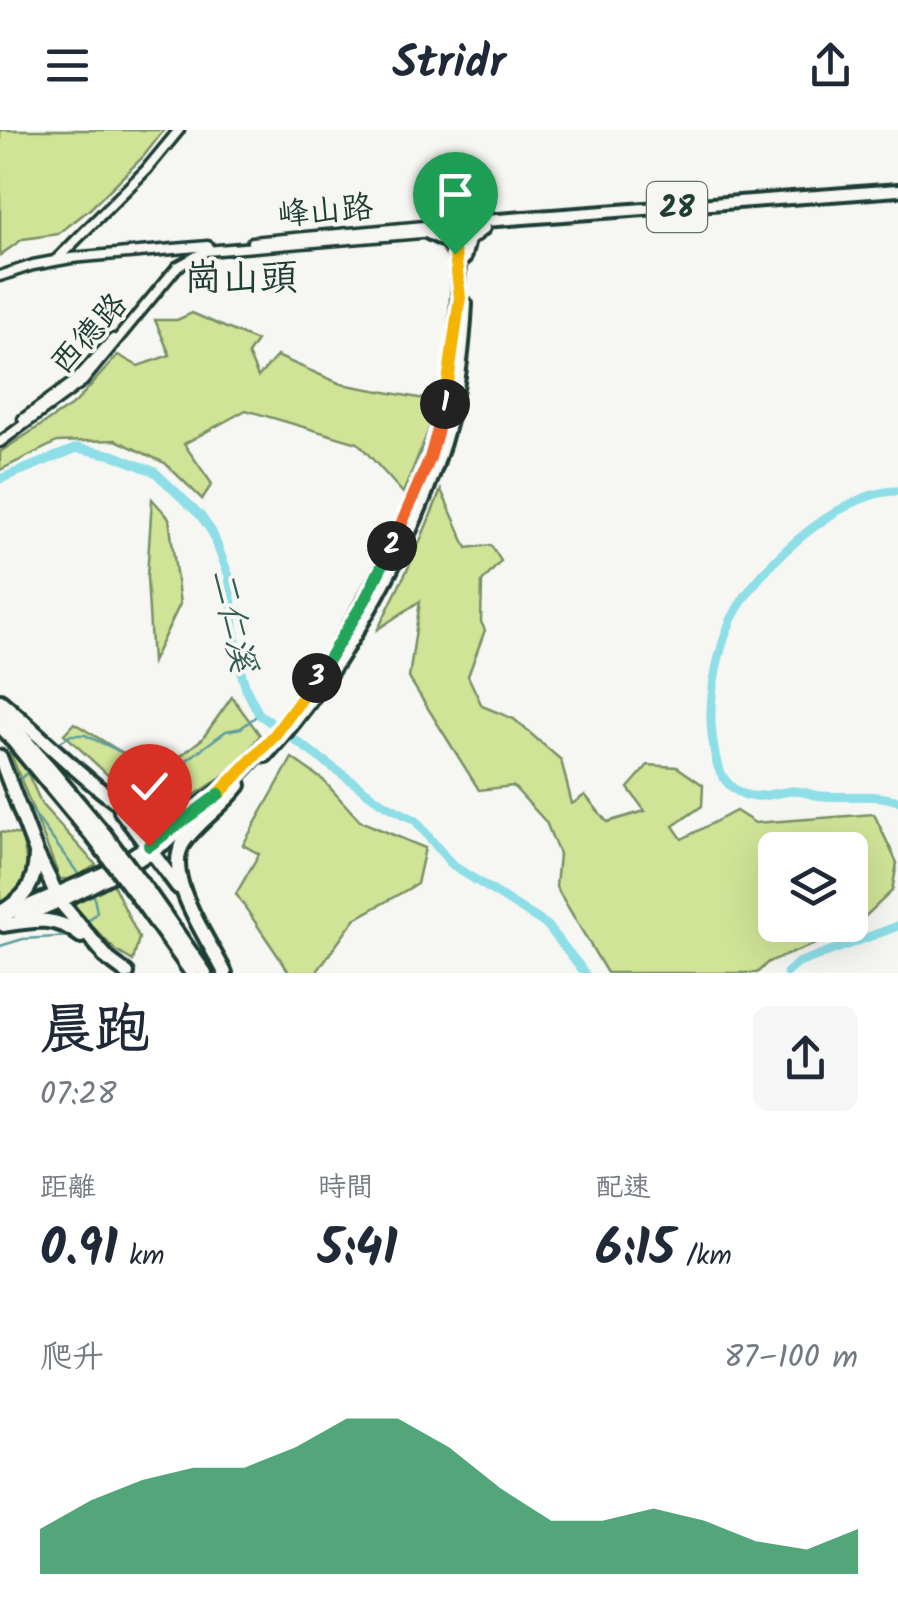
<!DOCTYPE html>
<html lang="zh-TW">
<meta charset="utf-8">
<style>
:root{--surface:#fff;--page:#f6f6f7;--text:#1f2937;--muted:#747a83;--accent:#0b8043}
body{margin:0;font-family:Kalam,"LXGW WenKai TC",sans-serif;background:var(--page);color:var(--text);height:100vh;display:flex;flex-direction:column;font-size:38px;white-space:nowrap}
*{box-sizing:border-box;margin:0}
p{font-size:32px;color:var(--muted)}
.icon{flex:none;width:55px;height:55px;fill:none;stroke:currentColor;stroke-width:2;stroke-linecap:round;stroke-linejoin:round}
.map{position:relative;height:843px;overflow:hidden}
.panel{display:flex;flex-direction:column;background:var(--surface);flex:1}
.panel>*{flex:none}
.fabs{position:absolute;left:758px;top:702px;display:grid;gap:20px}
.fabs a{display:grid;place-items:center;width:110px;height:110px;border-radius:15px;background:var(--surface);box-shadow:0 10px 40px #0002;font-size:50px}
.pin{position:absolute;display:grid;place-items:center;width:85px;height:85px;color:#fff;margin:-102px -42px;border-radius:50% 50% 50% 0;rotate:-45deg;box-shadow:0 0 10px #0007}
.pin .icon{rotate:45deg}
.km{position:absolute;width:50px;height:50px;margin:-25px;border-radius:50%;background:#222;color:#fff;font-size:28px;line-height:50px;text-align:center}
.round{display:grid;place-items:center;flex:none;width:105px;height:105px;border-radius:15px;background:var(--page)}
.headline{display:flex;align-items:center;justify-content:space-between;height:170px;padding:0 40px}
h1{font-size:55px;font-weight:800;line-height:75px}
.figures{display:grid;grid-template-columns:repeat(3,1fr);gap:15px;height:170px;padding:10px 40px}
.figures div{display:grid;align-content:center}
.figures b{font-size:50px;font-weight:800}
.figures small{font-size:28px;font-weight:400}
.figures p{font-size:28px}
.chart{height:280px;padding:20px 40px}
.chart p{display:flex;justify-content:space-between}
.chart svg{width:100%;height:180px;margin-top:10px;fill:var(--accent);opacity:.7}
header{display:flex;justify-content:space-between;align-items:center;height:130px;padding:0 40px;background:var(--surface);font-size:45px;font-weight:800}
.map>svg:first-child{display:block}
.green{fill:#d0e397;stroke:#789066;stroke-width:2.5;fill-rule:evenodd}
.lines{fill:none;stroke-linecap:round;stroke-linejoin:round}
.stream{stroke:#619e9f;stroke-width:2.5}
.river{stroke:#8ddee7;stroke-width:9}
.tertiary-casing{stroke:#1f3d34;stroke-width:15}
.primary-casing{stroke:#1f3d34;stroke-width:18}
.motorway-casing{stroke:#1f3d34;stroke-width:20}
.tertiary{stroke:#f6f6f2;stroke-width:8}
.primary{stroke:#f6f6f2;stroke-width:10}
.motorway{stroke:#f6f6f2;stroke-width:12}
.motorway-bridge-casing{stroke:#1f3d34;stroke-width:20;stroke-linecap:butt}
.motorway-bridge{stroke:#f6f6f2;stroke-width:12}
.split-1-casing{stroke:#fff;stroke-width:20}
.split-2-casing{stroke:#fff;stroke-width:20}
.split-3-casing{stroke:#fff;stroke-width:20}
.split-4-casing{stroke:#fff;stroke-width:20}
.split-5-casing{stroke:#fff;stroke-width:20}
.split-1{stroke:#f5b400;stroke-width:12}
.split-2{stroke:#f0652b;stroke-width:12}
.split-3{stroke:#22a559;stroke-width:12}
.split-4{stroke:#f5b400;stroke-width:12}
.split-5{stroke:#22a559;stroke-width:12}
.labels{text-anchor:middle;stroke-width:8;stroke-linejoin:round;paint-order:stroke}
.shield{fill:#f6f6f2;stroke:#60746d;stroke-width:2.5}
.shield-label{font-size:30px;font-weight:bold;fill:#1f3d34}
.street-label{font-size:32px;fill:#1f3d34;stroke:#f6f6f2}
.water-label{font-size:35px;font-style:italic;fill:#355d58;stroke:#f6f6f2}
.quarter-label{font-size:38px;fill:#1f3d34;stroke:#f6f6f2}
</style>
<header><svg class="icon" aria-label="menu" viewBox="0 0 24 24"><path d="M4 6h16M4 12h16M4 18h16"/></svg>Stridr<svg class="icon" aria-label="share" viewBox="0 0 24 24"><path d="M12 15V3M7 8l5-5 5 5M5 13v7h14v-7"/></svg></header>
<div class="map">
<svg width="898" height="843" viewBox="0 0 898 843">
<rect width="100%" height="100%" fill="#f6f6f2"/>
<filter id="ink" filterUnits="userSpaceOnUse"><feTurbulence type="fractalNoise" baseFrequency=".01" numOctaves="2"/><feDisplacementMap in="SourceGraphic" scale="20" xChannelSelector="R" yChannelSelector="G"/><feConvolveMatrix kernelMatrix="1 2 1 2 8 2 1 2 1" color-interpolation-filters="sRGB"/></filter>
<g filter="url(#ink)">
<g class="green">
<path d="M 0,0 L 164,0 L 143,27 L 90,79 L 58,104 L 23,109 L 0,125 Z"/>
<path d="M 192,183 L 257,211 L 248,224 L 258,247 L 277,226 L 341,254 L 425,269 L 430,297 L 403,363 L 358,313 L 246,280 L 184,314 L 212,354 L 202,369 L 165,333 L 116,310 L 57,312 L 0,340 L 0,322 L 75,273 L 118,225 L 138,236 L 170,225 L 155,190 L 177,190 Z"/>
<path d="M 441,360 L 467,418 L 491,415 L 501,431 L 482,452 L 481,492 L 485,500 L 468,546 L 482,576 L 514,589 L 561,630 L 572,674 L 585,665 L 607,692 L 645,681 L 628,658 L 648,635 L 677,637 L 703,655 L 702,676 L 673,696 L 682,709 L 736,681 L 755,693 L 874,684 L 897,733 L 892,761 L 850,801 L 768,832 L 757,843 L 607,843 L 556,757 L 559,724 L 546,692 L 513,656 L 479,660 L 409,548 L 420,471 L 378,499 L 413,428 ZM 775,720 L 850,720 L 850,795 L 775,795 Z"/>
<path d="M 152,369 L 169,388 L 180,474 L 152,532 L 147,447 Z"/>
<path d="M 232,567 L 260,605 L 236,638 L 224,646 L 176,677 L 154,677 L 129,665 L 64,604 L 74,593 L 131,628 L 171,633 L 202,609 Z"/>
<path d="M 10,622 L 23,633 L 42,675 L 96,735 L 74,749 L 60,749 Z"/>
<path d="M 292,628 L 323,650 L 360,691 L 425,718 L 417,754 L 355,789 L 316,843 L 289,842 L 236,764 L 259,724 L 243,715 Z"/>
<path d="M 0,702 L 22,705 L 29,747 L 17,766 L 0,772 Z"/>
<path d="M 112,752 L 139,808 L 133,831 L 115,820 L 76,779 L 75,772 Z"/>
</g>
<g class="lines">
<g class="stream">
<path d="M 56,615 L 71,605 L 85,605 L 168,644 L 226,601 L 241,598 L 259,584"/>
<path d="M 29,641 L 18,651 L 24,670 L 82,749"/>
<path d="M 85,794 L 97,782 L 93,763"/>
<path d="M 0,816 L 23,809 L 72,806"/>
</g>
<g class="river">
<path d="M 0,349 L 77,318 L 113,325 L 155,342 L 200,385 L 212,402 L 229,446 L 237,528 L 246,559 L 259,584 L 382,673 L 415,690 L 452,735 L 547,795 L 585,843"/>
<path d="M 898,361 C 839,360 746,446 727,500 C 716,531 708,571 712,605 C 715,626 716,645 734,659 C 754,673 770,663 792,661 C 803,660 812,666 822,666 C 846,668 876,663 898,671"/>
<path d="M 787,843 L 798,833 L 898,796"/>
</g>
<defs>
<g id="tertiary">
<path d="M 252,112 L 457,93"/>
<path d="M 56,130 L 146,40 L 179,0"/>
<path d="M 0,146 L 33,135 L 71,128 L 208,116"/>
<path d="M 23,289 L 75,251 L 113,209"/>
<path d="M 0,312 L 83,251 L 177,137 L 206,121 L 457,100"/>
</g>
<g id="primary">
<path d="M 428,103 L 447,112 L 457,129"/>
<path d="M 464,129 L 469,110 L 484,98"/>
<path d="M 266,626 C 344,540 423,400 451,287 C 460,250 464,212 466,174"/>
<path d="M 229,655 C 275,612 312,559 344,504 C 425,370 468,252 457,93 L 898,60"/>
<path d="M 1,787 L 107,741 L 197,683"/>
<path d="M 19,789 C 79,765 135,737 187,698"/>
</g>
<g id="motorway">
<path d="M 0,571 C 30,595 127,695 159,692 C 188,690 211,665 234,651"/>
<path d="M 0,580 L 105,705"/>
<path d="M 0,595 L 94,708"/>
<path d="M 0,627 L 36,722 L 61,773 L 110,831"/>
<path d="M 121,681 L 178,757"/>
<path d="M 148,762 L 205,843"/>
<path d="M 138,767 L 192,843"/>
<path d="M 0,783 C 26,767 35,756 36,725"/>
<path d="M 4,795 C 33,790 56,785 81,806"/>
<path d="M 104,826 L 127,843"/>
<path d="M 225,843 C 210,812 161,744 184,712 C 199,691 223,676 239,655"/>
</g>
</defs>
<use href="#tertiary" class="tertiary-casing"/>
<use href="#primary" class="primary-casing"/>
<use href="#motorway" class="motorway-casing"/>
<use href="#tertiary" class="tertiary"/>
<use href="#primary" class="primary"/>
<use href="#motorway" class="motorway"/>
<defs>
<g id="motorway-bridge">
<path d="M 105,705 L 148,762"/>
<path d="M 94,708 L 138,767"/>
</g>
</defs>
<use href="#motorway-bridge" class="motorway-bridge-casing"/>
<use href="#motorway-bridge" class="motorway-bridge"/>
</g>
</g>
<g class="lines" filter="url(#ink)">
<defs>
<path id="split-1" d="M 445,274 L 460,167 L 455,124"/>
<path id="split-2" d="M 392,416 L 430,328 L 445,274"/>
<path id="split-3" d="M 317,548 L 365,470 L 392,416"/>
<path id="split-4" d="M 219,664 L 274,606 L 317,548"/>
<path id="split-5" d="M 149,716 L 219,664"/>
</defs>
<use href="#split-1" class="split-1-casing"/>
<use href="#split-2" class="split-2-casing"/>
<use href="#split-3" class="split-3-casing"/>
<use href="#split-4" class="split-4-casing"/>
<use href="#split-5" class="split-5-casing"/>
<use href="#split-1" class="split-1"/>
<use href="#split-2" class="split-2"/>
<use href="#split-3" class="split-3"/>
<use href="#split-4" class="split-4"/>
<use href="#split-5" class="split-5"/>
</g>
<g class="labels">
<rect class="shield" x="647" y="52" width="60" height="50" rx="8"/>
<g class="shield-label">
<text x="677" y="87">28</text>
</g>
<g class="street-label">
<text transform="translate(325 80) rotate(-5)" y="11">峰山路</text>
<text transform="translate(88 203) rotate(-48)" y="11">西德路</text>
</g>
<g class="water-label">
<text transform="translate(234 490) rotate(78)" y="12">二仁溪</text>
</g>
<g class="quarter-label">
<text x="241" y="160">崗山頭</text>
</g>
</g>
</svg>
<div class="fabs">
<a><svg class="icon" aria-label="layers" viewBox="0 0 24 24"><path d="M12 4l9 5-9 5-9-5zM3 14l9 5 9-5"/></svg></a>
</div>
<div class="pin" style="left:455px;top:124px;background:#1e9e55"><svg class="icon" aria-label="arrive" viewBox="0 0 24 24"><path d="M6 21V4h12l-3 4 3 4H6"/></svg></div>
<div class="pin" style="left:149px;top:716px;background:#d93025"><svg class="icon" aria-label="check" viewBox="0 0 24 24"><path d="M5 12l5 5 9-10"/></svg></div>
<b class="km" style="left:445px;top:274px">1</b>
<b class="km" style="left:392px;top:416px">2</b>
<b class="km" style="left:317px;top:548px">3</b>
</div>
<section class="panel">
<div class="headline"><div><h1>晨跑</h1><p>07:28</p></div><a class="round"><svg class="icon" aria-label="share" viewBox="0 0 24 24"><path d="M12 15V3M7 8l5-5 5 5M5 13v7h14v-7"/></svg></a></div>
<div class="figures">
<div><p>距離</p><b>0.91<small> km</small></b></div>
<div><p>時間</p><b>5:41</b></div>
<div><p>配速</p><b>6:15<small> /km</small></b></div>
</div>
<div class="chart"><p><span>爬升</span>87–100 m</p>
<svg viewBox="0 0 160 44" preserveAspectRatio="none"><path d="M0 44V33L10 26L20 21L30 18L40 18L50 13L60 6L70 6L80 13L90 23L100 31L110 31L120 28L130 31L140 36L150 38L160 33V44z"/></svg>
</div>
</section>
